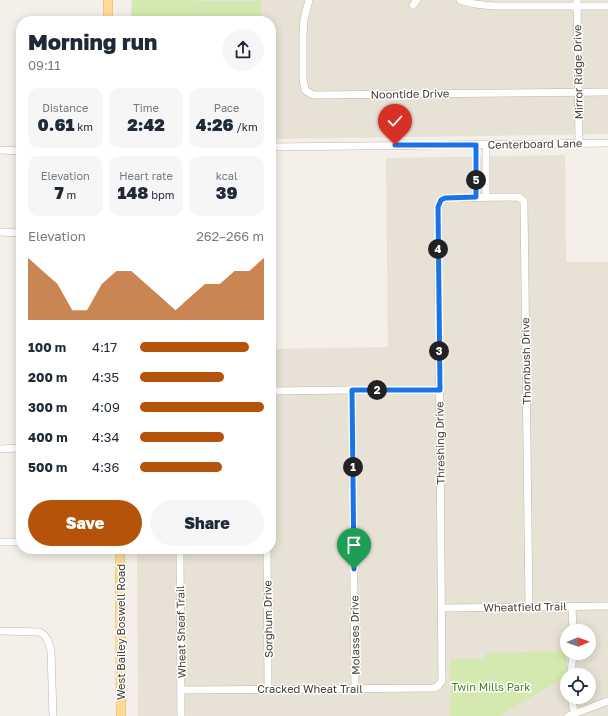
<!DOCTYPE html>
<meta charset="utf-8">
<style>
:root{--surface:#fff;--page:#f6f6f7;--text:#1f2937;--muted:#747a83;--accent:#b45309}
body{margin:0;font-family:"Golos Text",sans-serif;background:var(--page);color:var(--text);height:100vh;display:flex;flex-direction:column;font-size:15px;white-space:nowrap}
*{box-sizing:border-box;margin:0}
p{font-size:13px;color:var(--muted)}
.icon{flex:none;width:22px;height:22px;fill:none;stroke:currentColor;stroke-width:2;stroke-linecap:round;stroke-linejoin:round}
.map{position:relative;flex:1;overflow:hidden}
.side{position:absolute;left:16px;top:16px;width:260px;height:538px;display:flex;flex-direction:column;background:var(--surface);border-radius:16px;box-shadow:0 2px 10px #0003}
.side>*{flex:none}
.needle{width:26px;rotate:89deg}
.tools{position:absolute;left:560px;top:624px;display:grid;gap:8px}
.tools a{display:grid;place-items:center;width:36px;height:36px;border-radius:50%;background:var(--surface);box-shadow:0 2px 10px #0003;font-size:20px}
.pin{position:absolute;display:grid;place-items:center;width:34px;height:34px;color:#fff;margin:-41px -17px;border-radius:50% 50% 50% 0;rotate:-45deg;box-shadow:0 0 4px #0007}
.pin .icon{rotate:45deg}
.km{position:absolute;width:20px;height:20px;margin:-10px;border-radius:50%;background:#222;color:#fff;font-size:11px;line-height:20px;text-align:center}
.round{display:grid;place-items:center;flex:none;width:42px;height:42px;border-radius:21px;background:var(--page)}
.head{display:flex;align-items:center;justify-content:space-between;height:68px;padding:0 12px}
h1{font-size:22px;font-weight:800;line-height:30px}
.figures{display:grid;grid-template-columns:repeat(3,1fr);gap:6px;height:68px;padding:4px 12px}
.figures div{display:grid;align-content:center;border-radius:10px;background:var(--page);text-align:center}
.figures b{font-size:17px;font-weight:800}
.figures small{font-size:11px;font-weight:400}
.figures p{font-size:11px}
.chart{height:112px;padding:8px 12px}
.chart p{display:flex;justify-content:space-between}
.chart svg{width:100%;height:72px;margin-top:4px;fill:var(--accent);opacity:.7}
.cta{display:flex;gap:8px;margin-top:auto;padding:8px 12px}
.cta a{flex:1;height:46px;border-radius:24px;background:var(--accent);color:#fff;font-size:16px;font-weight:800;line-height:46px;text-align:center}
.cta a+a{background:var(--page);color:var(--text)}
ul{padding:0 12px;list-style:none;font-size:13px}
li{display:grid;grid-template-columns:64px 48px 1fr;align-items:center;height:30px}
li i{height:10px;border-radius:5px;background:var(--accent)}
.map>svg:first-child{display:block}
.residential{fill:#e8e1d5;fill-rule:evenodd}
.green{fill:#d3e9af}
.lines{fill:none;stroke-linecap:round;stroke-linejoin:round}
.minor-casing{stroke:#c0b7aa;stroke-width:8}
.major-casing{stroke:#e7b763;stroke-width:10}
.minor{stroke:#fff;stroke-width:7}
.major{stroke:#ffda96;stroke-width:9}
.route-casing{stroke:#fff;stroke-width:8}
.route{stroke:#1a73e8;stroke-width:5}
.labels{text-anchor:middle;stroke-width:3;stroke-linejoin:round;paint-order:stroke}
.street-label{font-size:11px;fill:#484036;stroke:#fff}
.park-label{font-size:11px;fill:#4c7b27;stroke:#fff}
</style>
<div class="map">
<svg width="608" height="716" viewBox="0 0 608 716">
<rect width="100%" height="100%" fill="#f4efe8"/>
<g class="residential">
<path d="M 195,0 L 608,0 L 608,134 L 271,139 L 271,21 L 261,21 L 261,1 L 194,2 Z"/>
<path d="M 565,155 L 566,262 L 608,262 L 608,716 L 138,716 L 137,549 L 271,549 L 271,349 L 388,347 L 386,158 ZM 567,631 L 589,631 L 589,653 L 567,653 ZM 567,675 L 589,675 L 589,697 L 567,697 Z"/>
</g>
<g class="green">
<path d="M 132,0 L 195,0 L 194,1 L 261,1 L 261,21 L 131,21 Z"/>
<path d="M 567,651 L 567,676 L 498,716 L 450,716 L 450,659 L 485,659 L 486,653 Z"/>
</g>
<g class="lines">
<defs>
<g id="minor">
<path d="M 309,0 L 304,19 L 303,34 L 303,79 L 305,90 L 313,95 L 608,92"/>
<path d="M 460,0 L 475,4 L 493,6 L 608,6"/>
<path d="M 577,0 L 579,143"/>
<path d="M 413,5 L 417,0"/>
<path d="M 476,145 L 476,197"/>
<path d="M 486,145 L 486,197"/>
<path d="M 271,147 L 608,143"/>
<path d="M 0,150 L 21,151"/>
<path d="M 0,232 L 21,233"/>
<path d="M 352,390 L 355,689"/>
<path d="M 271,391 L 352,390 L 439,390"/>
<path d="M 0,449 L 21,448"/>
<path d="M 0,542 L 21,542"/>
<path d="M 180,549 L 181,716"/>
<path d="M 267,549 L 268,689"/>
<path d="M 572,607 L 573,631"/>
<path d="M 441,608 L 608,606"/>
<path d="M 0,631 L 40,632 L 44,635 L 47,639 L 51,650 L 53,716"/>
<path d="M 571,675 L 573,653"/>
<path d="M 181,690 L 434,688 L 438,686 L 442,681 L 438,207 L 441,200 L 445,198 L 519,197 L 524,201 L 524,205 L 529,607"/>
<path d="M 571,697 L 575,716"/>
<path d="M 568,716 L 608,701"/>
</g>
<g id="major">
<path d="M 108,0 L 108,21"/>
<path d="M 120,549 L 121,716"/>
</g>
</defs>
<use href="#minor" class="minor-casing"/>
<use href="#major" class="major-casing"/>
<use href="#minor" class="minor"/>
<use href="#major" class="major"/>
</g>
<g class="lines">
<defs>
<path id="route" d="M 354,569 L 352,390 L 440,390 L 438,207 L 441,200 L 445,198 L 476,197 L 476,145 L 395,145"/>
</defs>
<use href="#route" class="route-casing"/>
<use href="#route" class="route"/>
</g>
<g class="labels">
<g class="street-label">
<text transform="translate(578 72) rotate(-91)" y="4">Mirror Ridge Drive</text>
<text transform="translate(410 94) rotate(-1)" y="4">Noontide Drive</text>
<text transform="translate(535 144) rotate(-1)" y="4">Centerboard Lane</text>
<text transform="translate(526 361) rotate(-91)" y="4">Thornbush Drive</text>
<text transform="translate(440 443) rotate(-91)" y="4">Threshing Drive</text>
<text transform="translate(525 607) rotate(-1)" y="4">Wheatfield Trail</text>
<text transform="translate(268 619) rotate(-91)" y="4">Sorghum Drive</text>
<text transform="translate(121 632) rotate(-90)" y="4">West Bailey Boswell Road</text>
<text transform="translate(181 632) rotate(-91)" y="4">Wheat Sheaf Trail</text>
<text transform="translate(355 635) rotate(-91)" y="4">Molasses Drive</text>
<text x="310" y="693">Cracked Wheat Trail</text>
</g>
<g class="park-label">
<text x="491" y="691">Twin Mills Park</text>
</g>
</g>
</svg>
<div class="tools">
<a><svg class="needle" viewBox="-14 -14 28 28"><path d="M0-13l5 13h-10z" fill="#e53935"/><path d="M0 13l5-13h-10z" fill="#747a83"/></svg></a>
<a><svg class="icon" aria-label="locate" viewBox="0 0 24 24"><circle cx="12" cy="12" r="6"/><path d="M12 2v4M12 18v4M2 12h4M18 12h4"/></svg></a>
</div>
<div class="pin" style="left:354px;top:569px;background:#1e9e55"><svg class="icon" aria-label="arrive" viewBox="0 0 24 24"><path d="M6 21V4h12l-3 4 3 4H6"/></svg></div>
<div class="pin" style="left:395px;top:145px;background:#d93025"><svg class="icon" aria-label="check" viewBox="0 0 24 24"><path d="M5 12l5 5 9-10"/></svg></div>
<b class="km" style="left:353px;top:467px">1</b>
<b class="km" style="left:377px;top:390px">2</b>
<b class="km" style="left:439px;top:351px">3</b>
<b class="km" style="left:438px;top:249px">4</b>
<b class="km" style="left:476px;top:180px">5</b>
<section class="side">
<div class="head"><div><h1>Morning run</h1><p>09:11</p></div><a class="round"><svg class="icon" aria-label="share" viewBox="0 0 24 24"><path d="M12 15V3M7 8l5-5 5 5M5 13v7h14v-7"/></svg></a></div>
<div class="figures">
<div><p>Distance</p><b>0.61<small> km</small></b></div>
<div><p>Time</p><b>2:42</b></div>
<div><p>Pace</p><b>4:26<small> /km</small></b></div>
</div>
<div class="figures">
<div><p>Elevation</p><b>7<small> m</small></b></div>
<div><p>Heart rate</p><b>148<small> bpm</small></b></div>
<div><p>kcal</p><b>39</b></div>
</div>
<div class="chart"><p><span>Elevation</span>262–266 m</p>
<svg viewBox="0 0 160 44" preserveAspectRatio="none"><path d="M0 44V6L10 14L20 22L30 38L40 38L50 22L60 14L70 14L80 22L90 30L100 38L110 30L120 22L130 22L140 14L150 14L160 6V44z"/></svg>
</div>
<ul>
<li><b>100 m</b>4:17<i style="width:88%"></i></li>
<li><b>200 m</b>4:35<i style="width:68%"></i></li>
<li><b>300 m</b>4:09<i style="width:100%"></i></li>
<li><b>400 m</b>4:34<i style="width:68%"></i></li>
<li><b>500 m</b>4:36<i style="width:66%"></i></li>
</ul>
<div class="cta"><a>Save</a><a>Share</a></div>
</section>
</div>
